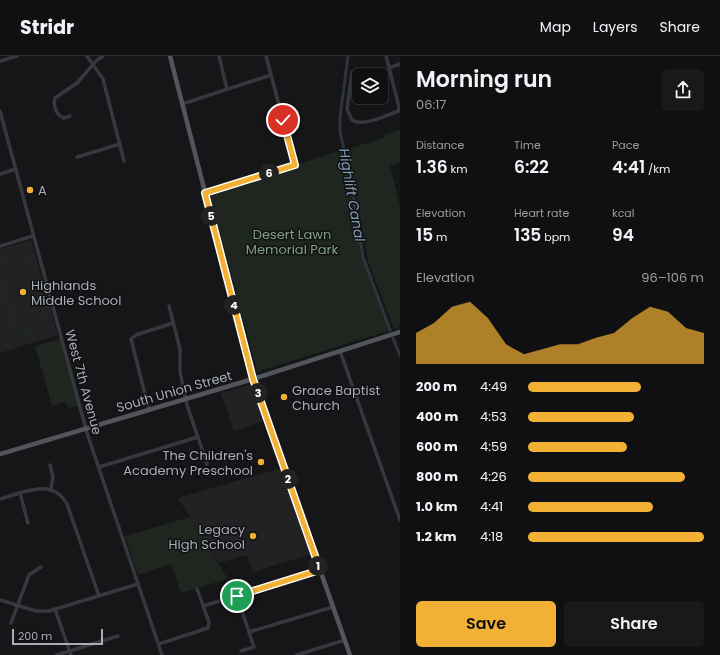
<!DOCTYPE html>
<meta charset="utf-8">
<style>
:root{--surface:#101012;--page:#19191b;--text:#f1f3f6;--muted:#9c9d9f;--line:#303032;--accent:#f2b134}
body{margin:0;font-family:Poppins,sans-serif;background:var(--page);color:var(--text);height:100vh;display:flex;flex-direction:column;font-size:15px;white-space:nowrap}
*{box-sizing:border-box;margin:0}
p{font-size:13px;color:var(--muted)}
.icon{flex:none;width:22px;height:22px;fill:none;stroke:currentColor;stroke-width:2;stroke-linecap:round;stroke-linejoin:round}
.map{position:relative;flex:1;overflow:hidden}
.side{display:flex;flex-direction:column;background:var(--surface);width:320px}
.side>*{flex:none}
.tools{position:absolute;left:352px;top:12px;display:grid;gap:8px}
.tools a{display:grid;place-items:center;width:36px;height:36px;border-radius:6px;background:var(--surface);box-shadow:0 4px 16px #0002,0 0 0 1px var(--line);font-size:20px}
.scale{position:absolute;left:12px;bottom:10px;width:91px;box-sizing:border-box;padding-left:4px;border:2px solid #a8adb8;border-top:0;font-size:11px;line-height:14px;white-space:nowrap;color:#a8adb8;-webkit-text-stroke:3px #111113;paint-order:stroke}
.pin{position:absolute;display:grid;place-items:center;width:34px;height:34px;color:#fff;margin:-17px;border:2px solid #fff;border-radius:50%;box-shadow:0 1px 4px #0007}
.km{position:absolute;width:20px;height:20px;margin:-10px;border-radius:50%;background:#222;color:#fff;font-size:11px;line-height:20px;text-align:center}
.round{display:grid;place-items:center;flex:none;width:42px;height:42px;border-radius:6px;background:var(--page)}
.overview{display:flex;align-items:center;justify-content:space-between;height:68px;padding:0 16px}
h1{font-size:22px;font-weight:600;line-height:30px}
.stats{display:grid;grid-template-columns:repeat(3,1fr);gap:6px;height:68px;padding:4px 16px}
.stats div{display:grid;align-content:center}
.stats b{font-size:17px;font-weight:600}
.stats small{font-size:11px;font-weight:400}
.stats p{font-size:11px}
.chart{height:112px;padding:8px 16px}
.chart p{display:flex;justify-content:space-between}
.chart svg{width:100%;height:72px;margin-top:4px;fill:var(--accent);opacity:.7}
.primary-button{display:flex;gap:8px;margin-top:auto;padding:8px 16px}
.primary-button a{flex:1;height:46px;border-radius:6px;background:var(--accent);color:#111;font-size:16px;font-weight:600;line-height:46px;text-align:center}
.primary-button a+a{background:var(--page);color:var(--text)}
ul{padding:0 16px;list-style:none;font-size:13px}
li{display:grid;grid-template-columns:64px 48px 1fr;align-items:center;height:30px}
li i{height:10px;border-radius:5px;background:var(--accent)}
header{display:flex;align-items:center;gap:24px;box-sizing:border-box;height:56px;padding:0 20px;background:var(--surface);border-bottom:1px solid var(--line)}
header strong{font-size:19px}
nav{display:flex;gap:22px;margin-inline-start:auto;font-size:14px}
main{display:flex;flex:1;min-height:0}
.map>svg:first-child{display:block}
.built{fill:#222225}
.green{fill:#1e261f;fill-rule:evenodd}
.lines{fill:none;stroke-linecap:round;stroke-linejoin:round}
.canal{stroke:#2c353c;stroke-width:3}
.minor{stroke:#37383d;stroke-width:3.5}
.major{stroke:#53555c;stroke-width:4.5}
.route-casing{stroke:#fff;stroke-width:8}
.route{stroke:#f2b134;stroke-width:5}
.poi-dot{fill:#f2b134;stroke:#111113;stroke-width:1.5}
.labels{text-anchor:middle;stroke-width:3;stroke-linejoin:round;paint-order:stroke}
.poi-label{font-size:13px;fill:#a8adb8;stroke:#111113;text-anchor:start}
.park-label{font-size:13px;fill:#7fa381;stroke:#111113}
.street-label{font-size:13px;fill:#a8adb8;stroke:#111113}
.water-label{font-size:14px;font-style:italic;fill:#7f9bb3;stroke:#111113}
</style>
<header>
<strong>Stridr</strong>
<nav><a>Map</a><a>Layers</a><a>Share</a></nav>
</header>
<main>
<div class="map">
<svg width="400" height="599" viewBox="0 0 400 599">
<rect width="100%" height="100%" fill="#161618"/>
<g class="built">
<path d="M 31,184 L 58,279 L 0,297 L 0,193 Z"/>
<path d="M 248,329 L 252,331 L 264,365 L 234,375 L 221,337 Z"/>
<path d="M 281,412 L 311,498 L 253,516 L 247,499 L 219,507 L 178,442 Z"/>
</g>
<g class="green">
<path d="M 400,74 L 400,106 L 390,110 L 400,149 L 400,271 L 394,273 L 368,205 L 348,93 L 384,82 L 383,79 Z"/>
<path d="M 344,93 L 364,202 L 391,274 L 257,316 L 210,138 Z"/>
<path d="M 17,196 L 25,198 L 33,207 L 47,260 L 43,270 L 36,276 L 26,278 L 15,273 L 12,273 L 0,227 L 0,205 L 8,197 ZM 15,200 L 23,202 L 29,209 L 42,255 L 40,267 L 32,273 L 22,272 L 15,265 L 2,218 C 1,209 5,202 15,200 Z"/>
<path d="M 60,283 L 78,350 L 69,352 L 64,346 L 52,350 L 35,290 Z"/>
<path d="M 190,461 L 228,523 L 181,537 L 171,508 L 138,519 L 125,480 Z"/>
</g>
<g class="lines">
<g class="canal">
<path d="M 348,0 L 340,61 L 340,76 L 350,120 L 363,201 L 390,274"/>
<path d="M 393,282 L 400,300"/>
</g>
<g class="minor">
<path d="M 87,0 L 103,23 L 124,105"/>
<path d="M 219,0 L 227,33"/>
<path d="M 386,0 L 400,55"/>
<path d="M 0,5 L 17,0"/>
<path d="M 389,12 L 400,8"/>
<path d="M 356,17 L 352,16 L 347,53 L 352,64 C 363,71 384,60 396,56 L 400,53"/>
<path d="M 182,48 L 271,19"/>
<path d="M 0,55 L 87,377 L 162,599"/>
<path d="M 70,60 L 64,62 C 56,59 53,50 55,42 L 77,27 L 97,4 L 103,0"/>
<path d="M 77,101 L 120,88"/>
<path d="M 0,118 L 16,113"/>
<path d="M 205,137 L 295,109 L 266,0"/>
<path d="M 0,190 L 33,180"/>
<path d="M 169,250 L 180,293 L 180,316 L 187,349 L 207,408"/>
<path d="M 340,295 L 400,464"/>
<path d="M 149,354 L 131,283 L 136,279 L 173,267"/>
<path d="M 50,409 L 53,421 L 51,433"/>
<path d="M 99,411 L 198,381"/>
<path d="M 20,437 L 28,467"/>
<path d="M 0,443 C 22,437 52,421 67,448 L 99,540"/>
<path d="M 237,540 L 254,591 L 241,595"/>
<path d="M 0,544 L 36,555 L 49,555 L 138,528"/>
<path d="M 203,550 L 320,514"/>
<path d="M 55,553 L 71,599"/>
<path d="M 11,567 L 29,519 L 41,511"/>
<path d="M 249,576 L 333,551"/>
<path d="M 159,588 L 208,572 L 209,566 L 197,533"/>
<path d="M 57,599 L 118,580"/>
<path d="M 297,599 L 345,584"/>
</g>
<g class="major">
<path d="M 170,0 L 253,323 L 350,599"/>
<path d="M 0,398 L 253,323 L 400,276"/>
</g>
</g>
<g class="lines">
<defs>
<path id="route" d="M 237,540 L 320,514 L 253,323 L 205,137 L 295,109 L 283,64"/>
</defs>
<use href="#route" class="route-casing"/>
<use href="#route" class="route"/>
</g>
<g class="poi-dot">
<circle cx="30" cy="134" r="4"/>
<circle cx="23" cy="236" r="4"/>
<circle cx="284" cy="341" r="4"/>
<circle cx="261" cy="406" r="4"/>
<circle cx="253" cy="480" r="4"/>
</g>
<g class="labels">
<g class="poi-label">
<text x="38" y="139">A</text>
<text x="31" y="234">Highlands<tspan x="31" dy="15">Middle School</tspan></text>
<text x="292" y="339">Grace Baptist<tspan x="292" dy="15">Church</tspan></text>
<text x="253" y="404" text-anchor="end">The Children's<tspan x="253" dy="15">Academy Preschool</tspan></text>
<text x="245" y="478" text-anchor="end">Legacy<tspan x="245" dy="15">High School</tspan></text>
</g>
<g class="park-label">
<text x="292" y="183">Desert Lawn<tspan x="292" dy="15">Memorial Park</tspan></text>
</g>
<g class="street-label">
<text transform="translate(84 326) rotate(75)" y="5">West 7th Avenue</text>
<text transform="translate(174 335) rotate(-16)" y="5">South Union Street</text>
</g>
<g class="water-label">
<text transform="translate(352 139) rotate(80)" y="5">Highlift Canal</text>
</g>
</g>
</svg>
<div class="tools">
<a><svg class="icon" aria-label="layers" viewBox="0 0 24 24"><path d="M12 4l9 5-9 5-9-5zM3 14l9 5 9-5"/></svg></a>
</div>
<div class="scale">200 m</div>
<div class="pin" style="left:237px;top:540px;background:#1e9e55"><svg class="icon" aria-label="arrive" viewBox="0 0 24 24"><path d="M6 21V4h12l-3 4 3 4H6"/></svg></div>
<div class="pin" style="left:283px;top:64px;background:#d93025"><svg class="icon" aria-label="check" viewBox="0 0 24 24"><path d="M5 12l5 5 9-10"/></svg></div>
<b class="km" style="left:318px;top:510px">1</b>
<b class="km" style="left:288px;top:423px">2</b>
<b class="km" style="left:258px;top:337px">3</b>
<b class="km" style="left:234px;top:249px">4</b>
<b class="km" style="left:211px;top:160px">5</b>
<b class="km" style="left:269px;top:117px">6</b>
</div>
<section class="side">
<div class="overview"><div><h1>Morning run</h1><p>06:17</p></div><a class="round"><svg class="icon" aria-label="share" viewBox="0 0 24 24"><path d="M12 15V3M7 8l5-5 5 5M5 13v7h14v-7"/></svg></a></div>
<div class="stats">
<div><p>Distance</p><b>1.36<small> km</small></b></div>
<div><p>Time</p><b>6:22</b></div>
<div><p>Pace</p><b>4:41<small> /km</small></b></div>
</div>
<div class="stats">
<div><p>Elevation</p><b>15<small> m</small></b></div>
<div><p>Heart rate</p><b>135<small> bpm</small></b></div>
<div><p>kcal</p><b>94</b></div>
</div>
<div class="chart"><p><span>Elevation</span>96–106 m</p>
<svg viewBox="0 0 160 44" preserveAspectRatio="none"><path d="M0 44V25L10 19L20 9L30 6L40 16L50 32L60 38L70 35L80 32L90 32L100 28L110 25L120 16L130 9L140 12L150 22L160 25V44z"/></svg>
</div>
<ul>
<li><b>200 m</b>4:49<i style="width:64%"></i></li>
<li><b>400 m</b>4:53<i style="width:60%"></i></li>
<li><b>600 m</b>4:59<i style="width:56%"></i></li>
<li><b>800 m</b>4:26<i style="width:89%"></i></li>
<li><b>1.0 km</b>4:41<i style="width:71%"></i></li>
<li><b>1.2 km</b>4:18<i style="width:100%"></i></li>
</ul>
<div class="primary-button"><a>Save</a><a>Share</a></div>
</section>
</main>
